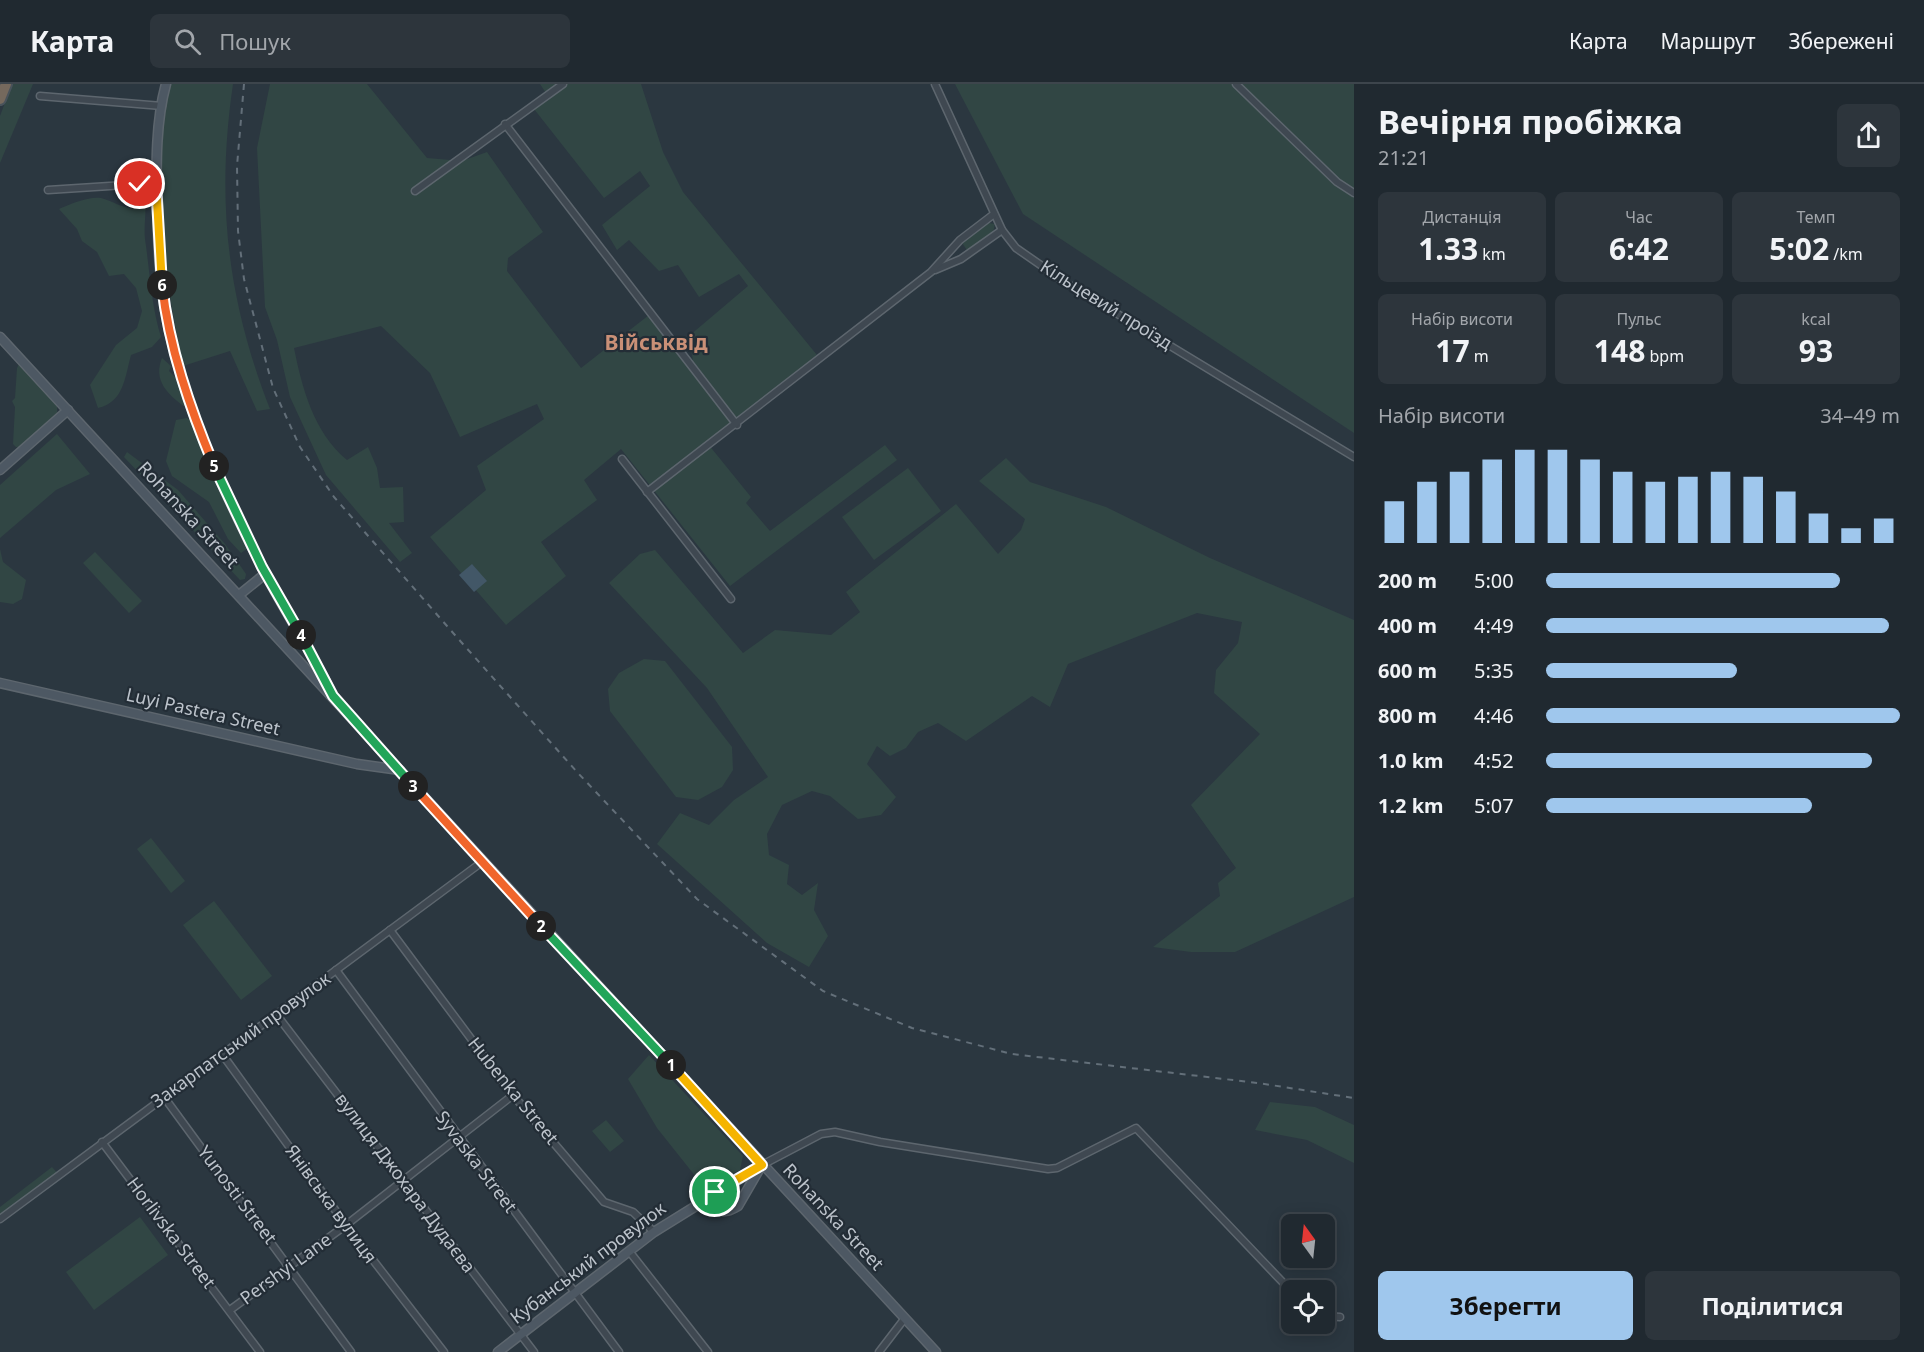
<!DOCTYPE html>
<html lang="uk">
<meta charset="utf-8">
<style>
:root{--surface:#202930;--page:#2d353c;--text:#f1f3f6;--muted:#a2a6ab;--line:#3d454c;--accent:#9fc7ed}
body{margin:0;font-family:"Noto Sans",sans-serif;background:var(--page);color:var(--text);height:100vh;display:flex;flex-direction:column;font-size:22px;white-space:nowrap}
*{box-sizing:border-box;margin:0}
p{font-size:20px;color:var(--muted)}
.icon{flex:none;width:33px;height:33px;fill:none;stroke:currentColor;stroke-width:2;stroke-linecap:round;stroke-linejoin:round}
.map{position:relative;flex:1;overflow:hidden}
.drawer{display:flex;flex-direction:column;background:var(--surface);width:570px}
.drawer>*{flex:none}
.needle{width:39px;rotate:345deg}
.buttons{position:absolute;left:1281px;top:1130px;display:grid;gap:12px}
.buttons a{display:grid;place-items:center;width:54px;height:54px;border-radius:9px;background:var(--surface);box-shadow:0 3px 15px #0003,0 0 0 2px var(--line);font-size:30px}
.pin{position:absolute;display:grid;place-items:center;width:51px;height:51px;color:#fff;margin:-26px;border:3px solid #fff;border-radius:50%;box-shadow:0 2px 6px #0007}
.km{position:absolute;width:30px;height:30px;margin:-15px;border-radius:50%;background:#222;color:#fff;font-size:16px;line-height:30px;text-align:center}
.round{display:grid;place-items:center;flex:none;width:63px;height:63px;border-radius:9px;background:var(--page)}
.head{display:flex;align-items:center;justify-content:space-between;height:102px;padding:0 24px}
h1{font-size:33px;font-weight:700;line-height:45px}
.stats{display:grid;grid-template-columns:repeat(3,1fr);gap:9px;height:102px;padding:6px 24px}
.stats div{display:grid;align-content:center;border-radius:9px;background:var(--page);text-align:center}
.stats b{font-size:30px;font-weight:700}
.stats small{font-size:16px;font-weight:400}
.stats p{font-size:16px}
.chart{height:168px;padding:12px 24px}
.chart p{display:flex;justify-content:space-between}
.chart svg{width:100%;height:108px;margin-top:6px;stroke:var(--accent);stroke-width:6}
.primary-button{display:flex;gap:12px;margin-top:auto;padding:12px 24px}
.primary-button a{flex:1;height:69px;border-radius:9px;background:var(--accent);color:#111;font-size:24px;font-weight:700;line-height:69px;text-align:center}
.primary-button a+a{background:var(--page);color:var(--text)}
ul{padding:0 24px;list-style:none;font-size:20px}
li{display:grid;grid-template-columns:96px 72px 1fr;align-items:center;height:45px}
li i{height:15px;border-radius:8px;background:var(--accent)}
header{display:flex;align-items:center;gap:36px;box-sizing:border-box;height:84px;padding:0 30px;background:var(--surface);border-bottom:2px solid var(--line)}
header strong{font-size:28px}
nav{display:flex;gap:33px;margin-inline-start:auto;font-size:21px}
.search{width:420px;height:54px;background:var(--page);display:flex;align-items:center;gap:15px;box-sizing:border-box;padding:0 21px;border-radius:9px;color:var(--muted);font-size:22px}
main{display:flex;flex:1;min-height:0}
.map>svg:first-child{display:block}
.green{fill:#314644}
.water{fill:#425767}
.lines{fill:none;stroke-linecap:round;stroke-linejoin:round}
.street-casing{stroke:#5d666e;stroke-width:9}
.secondary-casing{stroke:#5d666e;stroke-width:11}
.highway-casing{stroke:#49535b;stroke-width:14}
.street{stroke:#3f4851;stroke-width:6}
.secondary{stroke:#4d5863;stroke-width:8}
.highway{stroke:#75695d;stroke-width:10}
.rail{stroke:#636f79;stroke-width:2;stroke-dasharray:6 6;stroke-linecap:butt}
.split-1-casing{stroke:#fff;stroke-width:12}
.split-2-casing{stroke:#fff;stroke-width:12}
.split-3-casing{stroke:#fff;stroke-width:12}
.split-4-casing{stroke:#fff;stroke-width:12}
.split-5-casing{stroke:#fff;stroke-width:12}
.split-6-casing{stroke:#fff;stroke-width:12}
.split-7-casing{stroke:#fff;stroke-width:12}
.split-1{stroke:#f5b400;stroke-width:8}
.split-2{stroke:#22a559;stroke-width:8}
.split-3{stroke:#f0652b;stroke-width:8}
.split-4{stroke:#22a559;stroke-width:8}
.split-5{stroke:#22a559;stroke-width:8}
.split-6{stroke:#f0652b;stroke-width:8}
.split-7{stroke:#f5b400;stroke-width:8}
.labels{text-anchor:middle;stroke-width:4.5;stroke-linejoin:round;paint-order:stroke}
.street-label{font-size:18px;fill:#bcc3cb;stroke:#232d36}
.quarter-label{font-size:21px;font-weight:bold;fill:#ca9077;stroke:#232d36}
</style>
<header>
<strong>Карта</strong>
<div class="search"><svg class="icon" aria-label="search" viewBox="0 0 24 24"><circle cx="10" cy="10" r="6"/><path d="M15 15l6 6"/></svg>Пошук</div>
<nav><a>Карта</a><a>Маршрут</a><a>Збережені</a></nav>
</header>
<main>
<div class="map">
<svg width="1354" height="1268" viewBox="0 0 1354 1268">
<rect width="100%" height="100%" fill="#2b3740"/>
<g class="green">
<path d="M 12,0 L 33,0 L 0,79 L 0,32 Z"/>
<path d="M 167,0 L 233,0 C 216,116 227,215 270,325 L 257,327 L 230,267 L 183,282 C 167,204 155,130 162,50 C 163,34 163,16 167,0 Z"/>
<path d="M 270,0 L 367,0 L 427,74 L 462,77 L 487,68 L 543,148 L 508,174 L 507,187 L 581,284 L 649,231 L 734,340 L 708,360 L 751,413 L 746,419 L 770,447 L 885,361 L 897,376 L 730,502 L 621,365 L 584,396 L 597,416 L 541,458 L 566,492 L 506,541 L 430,453 L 486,406 L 477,382 L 544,335 L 537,320 L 460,353 L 430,289 L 381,242 L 294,264 C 302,304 314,349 347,376 L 368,363 L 377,384 L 380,404 L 403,403 L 404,438 L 389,439 L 412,469 L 400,478 L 326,391 L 290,313 L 277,256 L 265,223 L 257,64 Z"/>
<path d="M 540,0 L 641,0 L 663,68 L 683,108 L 817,271 L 739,337 L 693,277 L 689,252 L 748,202 L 739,190 L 699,213 L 678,181 L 659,187 L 629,156 L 617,166 L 602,141 L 650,102 L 640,87 L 604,114 L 534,25 L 550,15 Z"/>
<path d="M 955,0 L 1354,0 L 1354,349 L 1023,130 Z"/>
<path d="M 140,100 C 150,114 143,137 145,155 C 150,188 151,221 161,253 L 152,263 L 131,271 C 125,293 124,318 98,324 L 90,301 L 116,261 L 137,244 L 142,227 L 136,204 L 124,190 L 109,192 L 97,168 L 82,157 L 77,145 L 59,125 C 70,120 89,112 101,114 C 112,117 121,123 133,125 Z"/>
<path d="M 983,138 L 995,140 L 992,153 L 969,169 L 960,156 Z"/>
<path d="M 162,274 L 171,282 L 169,287 L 177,295 L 185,323 C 167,310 153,296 162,274 Z"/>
<path d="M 19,280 L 57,320 L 57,329 L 20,363 L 16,363 L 13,360 L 15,323 L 12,317 L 15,314 L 17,284 Z"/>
<path d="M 187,334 L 191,337 L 220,406 L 248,464 L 241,469 L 228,455 L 209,418 L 172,392 L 166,377 L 176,336 Z"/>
<path d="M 57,350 L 90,390 L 56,406 L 0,454 L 0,401 Z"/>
<path d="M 127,368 L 178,406 L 225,460 L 246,490 L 245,495 L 240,496 L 124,373 Z"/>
<path d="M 1006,374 L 1030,398 L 1106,423 L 1210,474 L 1354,536 L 1354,813 L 1235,868 L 1191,868 L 1153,863 L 1220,812 L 1218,799 L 1236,784 L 1191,721 L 1260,650 L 1214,609 L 1216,586 L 1238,559 L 1242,538 L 1197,529 L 1068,580 L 1050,623 L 1032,612 L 966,657 L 938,639 L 918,648 L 906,664 L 890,672 L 877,662 L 867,680 L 896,713 L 881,731 L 858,735 L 830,712 L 812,707 L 782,721 L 767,750 L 769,771 L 789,781 L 787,800 L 802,811 L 818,799 L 814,826 L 828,852 L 809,883 L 767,859 L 657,760 L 680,729 L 709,741 L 734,716 L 768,693 L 707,604 L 609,499 L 640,470 L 655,466 L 743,569 L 775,546 L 831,551 L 860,528 L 846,508 L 956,420 L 998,470 L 1021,446 L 1025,435 L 979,397 Z"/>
<path d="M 908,384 L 941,427 L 874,476 L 842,433 Z"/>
<path d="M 0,465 L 3,478 L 26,496 L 22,515 L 13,520 L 0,518 Z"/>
<path d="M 95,468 L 142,517 L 129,529 L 83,479 Z"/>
<path d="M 644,575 L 665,577 L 732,663 L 733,686 L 722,703 L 698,716 L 676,713 L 610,627 L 608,605 L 619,589 Z"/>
<path d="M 151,754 L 185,797 L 171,809 L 137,765 Z"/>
<path d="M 214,817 L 272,892 L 241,916 L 183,841 Z"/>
<path d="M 649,971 L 743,1072 L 740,1086 L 728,1092 C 715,1089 711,1091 700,1098 L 657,1044 L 628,995 Z"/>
<path d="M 1270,1018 L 1315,1023 L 1354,1041 L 1354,1079 L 1307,1056 L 1255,1046 Z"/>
<path d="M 606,1036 L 624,1057 L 610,1068 L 592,1047 Z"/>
<path d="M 52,1083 L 59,1091 L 0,1135 L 0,1123 Z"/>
<path d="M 140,1133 L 168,1171 L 94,1226 L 66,1188 Z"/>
</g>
<path class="water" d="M 472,480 L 487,497 L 474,508 L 459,491 Z"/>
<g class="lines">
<defs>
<g id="street">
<path d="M 935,0 L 1002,146 L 1016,164 L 1068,200 L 1354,373"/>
<path d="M 1236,0 L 1337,98 L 1354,109"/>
<path d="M 40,12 L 162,22"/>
<path d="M 505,40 L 737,341"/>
<path d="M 48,106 L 156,99"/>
<path d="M 415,107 L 563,0"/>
<path d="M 935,186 L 961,175 L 1002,146"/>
<path d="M 622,375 L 731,515"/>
<path d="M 647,408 L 931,188 L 960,156 L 994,130"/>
<path d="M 390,846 L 513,1011 L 604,1118 L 633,1128 L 654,1148"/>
<path d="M 336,886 L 619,1268"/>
<path d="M 276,930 L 534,1268"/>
<path d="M 222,970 L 346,1141 L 444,1268"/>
<path d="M 164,1013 L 351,1268"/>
<path d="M 102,1058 L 260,1268"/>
<path d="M 762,1081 L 821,1050 L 835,1048 L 880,1058 L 1048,1085 L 1057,1084 L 1136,1044 L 1292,1208"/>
<path d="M 0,1135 L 482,778"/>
<path d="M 629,1167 L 708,1268"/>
<path d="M 230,1226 L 346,1141 L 513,1011"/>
<path d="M 1324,1232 L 1340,1233"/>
<path d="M 879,1268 L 905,1234"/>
</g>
<g id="secondary">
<path d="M 166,0 C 156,36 156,80 157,118 C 158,153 159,191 165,226 C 182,318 221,403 263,485 C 283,525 309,563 329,604"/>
<path d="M 0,253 L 936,1268"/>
<path d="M 0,386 L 68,326"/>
<path d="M 239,511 L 265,490"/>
<path d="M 0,599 L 357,680 L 400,686"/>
<path d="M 715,1108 L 718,1124 C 724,1130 731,1126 738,1122 L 760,1084"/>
<path d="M 498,1268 L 654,1148 L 762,1081"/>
</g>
<path id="highway" d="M 0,15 L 6,0"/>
</defs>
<use href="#street" class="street-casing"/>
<use href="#secondary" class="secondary-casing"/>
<use href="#highway" class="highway-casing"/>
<use href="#street" class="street"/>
<use href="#secondary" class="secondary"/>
<use href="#highway" class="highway"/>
<path class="rail" d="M 244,0 L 237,82 L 238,147 L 244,195 L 273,304 L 300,363 L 334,413 L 454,550 L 577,688 L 697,815 L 823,907 L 912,944 L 1012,970 L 1258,999 L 1354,1014"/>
</g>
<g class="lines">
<defs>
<path id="split-1" d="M 671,981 L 762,1081 L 715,1108"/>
<path id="split-2" d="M 541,842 L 671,981"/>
<path id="split-3" d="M 413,702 L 541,842"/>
<path id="split-4" d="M 301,551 L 333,612 L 413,702"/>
<path id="split-5" d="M 214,382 L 262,483 L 301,551"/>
<path id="split-6" d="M 162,201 C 169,264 190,324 214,382"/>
<path id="split-7" d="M 140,100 L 156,99 L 162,201"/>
</defs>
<use href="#split-1" class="split-1-casing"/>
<use href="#split-2" class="split-2-casing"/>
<use href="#split-3" class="split-3-casing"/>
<use href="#split-4" class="split-4-casing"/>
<use href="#split-5" class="split-5-casing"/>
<use href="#split-6" class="split-6-casing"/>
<use href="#split-7" class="split-7-casing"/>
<use href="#split-1" class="split-1"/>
<use href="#split-2" class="split-2"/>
<use href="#split-3" class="split-3"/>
<use href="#split-4" class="split-4"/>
<use href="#split-5" class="split-5"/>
<use href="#split-6" class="split-6"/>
<use href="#split-7" class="split-7"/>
</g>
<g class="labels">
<g class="street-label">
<text transform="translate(1106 221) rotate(32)" y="6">Кільцевий проїзд</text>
<text transform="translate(188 431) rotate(47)" y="6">Rohanska Street</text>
<text transform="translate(203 628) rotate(13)" y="6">Luyi Pastera Street</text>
<text transform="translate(241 956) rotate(-36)" y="6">Закарпатський провулок</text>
<text transform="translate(513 1007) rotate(51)" y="6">Hubenka Street</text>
<text transform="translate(476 1078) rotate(53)" y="6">Syvaska Street</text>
<text transform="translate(405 1099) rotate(53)" y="6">вулиця Джохара Дудаєва</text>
<text transform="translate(237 1111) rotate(53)" y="6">Yunosti Street</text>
<text transform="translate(331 1120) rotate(54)" y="6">Янівська вулиця</text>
<text transform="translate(833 1133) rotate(47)" y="6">Rohanska Street</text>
<text transform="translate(171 1149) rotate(53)" y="6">Horlivska Street</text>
<text transform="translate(588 1179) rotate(-37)" y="6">Кубанський провулок</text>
<text transform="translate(286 1185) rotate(-36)" y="6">Pershyi Lane</text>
</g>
<g class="quarter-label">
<text x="656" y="266">Військвід</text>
</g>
</g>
</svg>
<div class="buttons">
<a><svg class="needle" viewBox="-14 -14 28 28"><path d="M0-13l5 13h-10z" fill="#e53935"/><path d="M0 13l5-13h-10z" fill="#a2a6ab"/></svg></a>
<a><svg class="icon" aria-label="locate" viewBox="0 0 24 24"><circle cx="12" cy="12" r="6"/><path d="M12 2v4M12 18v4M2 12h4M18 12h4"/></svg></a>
</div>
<div class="pin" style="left:715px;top:1108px;background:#1e9e55"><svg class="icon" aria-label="arrive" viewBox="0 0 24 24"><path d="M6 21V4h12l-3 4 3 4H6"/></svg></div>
<div class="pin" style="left:140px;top:100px;background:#d93025"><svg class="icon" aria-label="check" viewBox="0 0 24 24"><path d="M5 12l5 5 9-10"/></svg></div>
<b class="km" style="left:671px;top:981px">1</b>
<b class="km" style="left:541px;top:842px">2</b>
<b class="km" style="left:413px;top:702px">3</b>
<b class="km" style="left:301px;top:551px">4</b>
<b class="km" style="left:214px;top:382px">5</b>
<b class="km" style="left:162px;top:201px">6</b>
</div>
<section class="drawer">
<div class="head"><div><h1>Вечірня пробіжка</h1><p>21:21</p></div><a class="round"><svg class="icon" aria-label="share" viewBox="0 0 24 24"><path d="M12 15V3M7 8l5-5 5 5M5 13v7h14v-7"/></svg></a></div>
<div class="stats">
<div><p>Дистанція</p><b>1.33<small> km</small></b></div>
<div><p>Час</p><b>6:42</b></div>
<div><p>Темп</p><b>5:02<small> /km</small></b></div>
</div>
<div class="stats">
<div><p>Набір висоти</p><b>17<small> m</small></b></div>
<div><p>Пульс</p><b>148<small> bpm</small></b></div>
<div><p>kcal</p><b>93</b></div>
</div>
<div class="chart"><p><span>Набір висоти</span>34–49 m</p>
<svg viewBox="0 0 160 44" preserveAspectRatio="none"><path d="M5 44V27M15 44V19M25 44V15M35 44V10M45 44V6M55 44V6M65 44V10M75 44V15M85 44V19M95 44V17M105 44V15M115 44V17M125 44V23M135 44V32M145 44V38M155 44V34"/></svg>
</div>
<ul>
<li><b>200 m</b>5:00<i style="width:83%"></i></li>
<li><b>400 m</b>4:49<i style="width:97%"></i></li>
<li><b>600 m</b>5:35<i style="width:54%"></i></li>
<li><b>800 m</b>4:46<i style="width:100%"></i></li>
<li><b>1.0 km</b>4:52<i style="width:92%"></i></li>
<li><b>1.2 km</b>5:07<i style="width:75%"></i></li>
</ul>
<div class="primary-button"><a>Зберегти</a><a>Поділитися</a></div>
</section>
</main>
